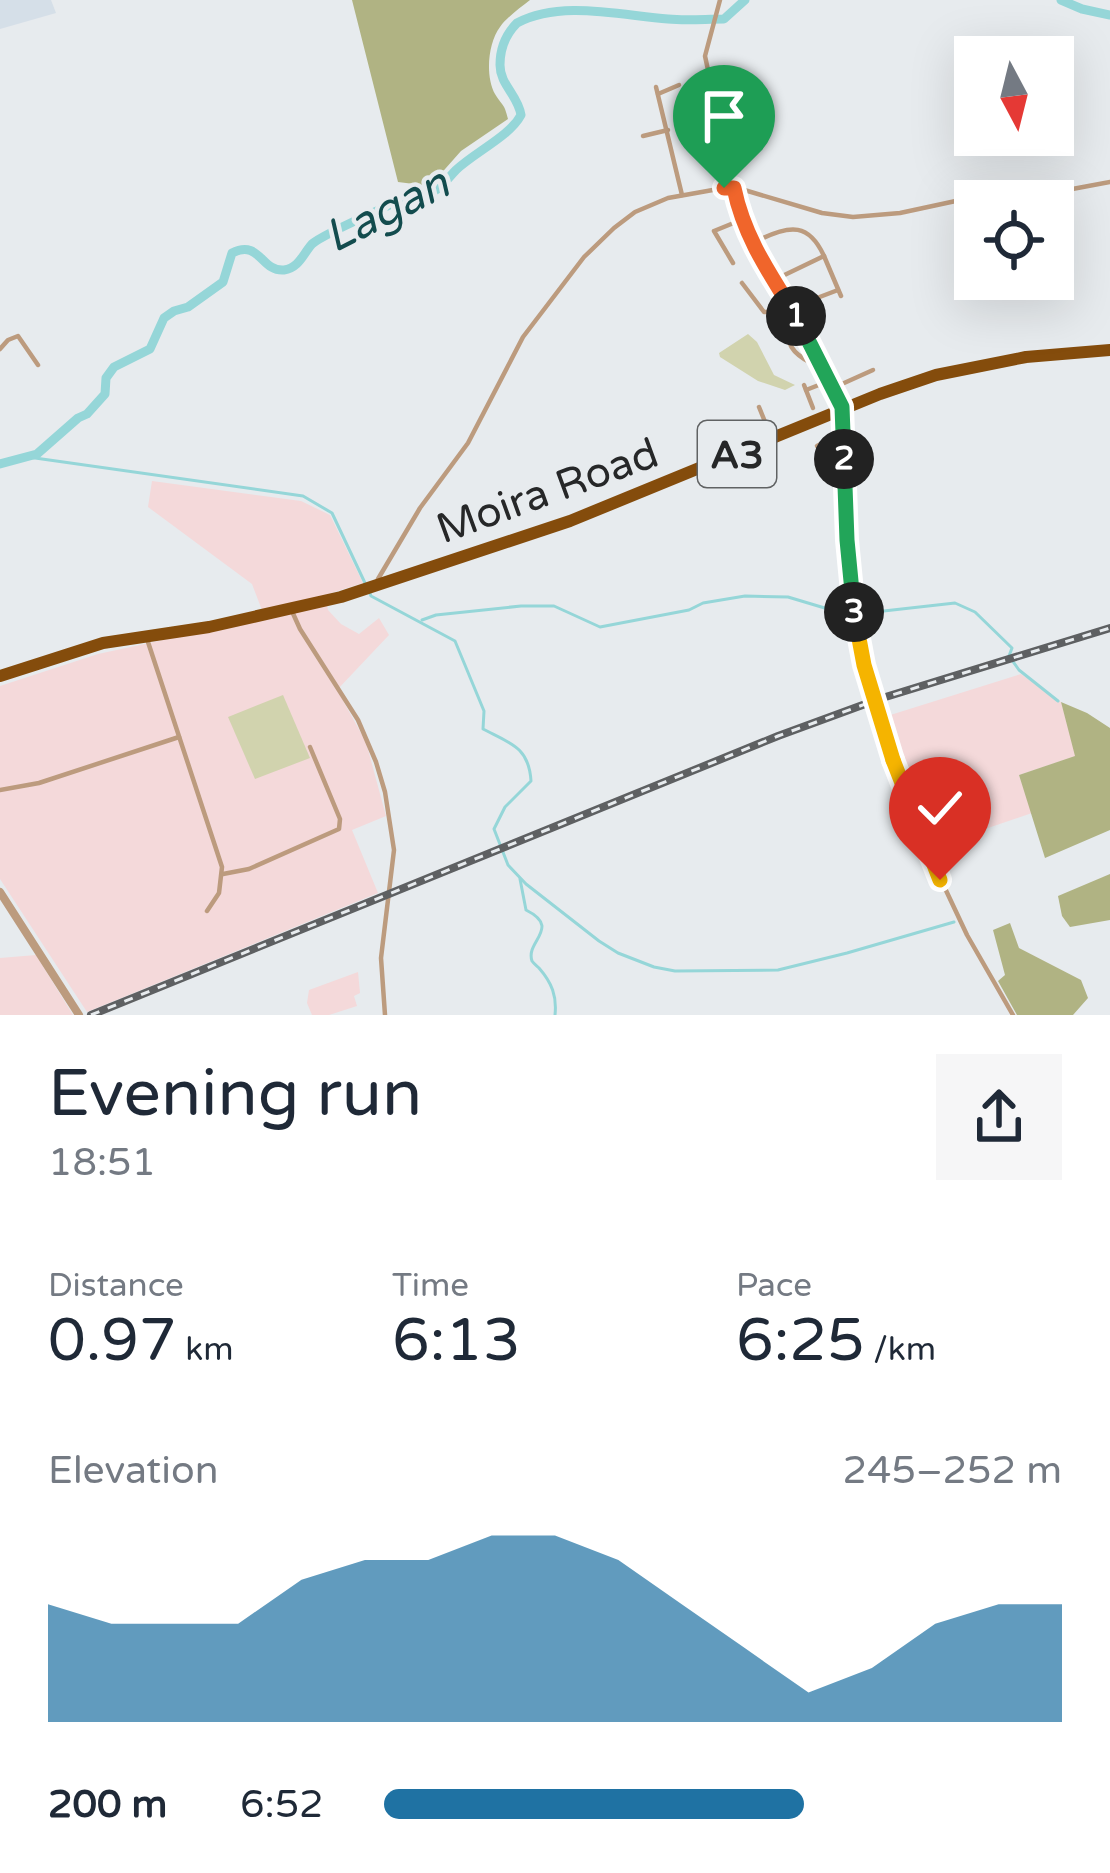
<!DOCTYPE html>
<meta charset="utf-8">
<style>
:root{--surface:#fff;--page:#f6f6f7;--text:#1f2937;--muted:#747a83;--accent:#1f72a3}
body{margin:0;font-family:"Varela Round",sans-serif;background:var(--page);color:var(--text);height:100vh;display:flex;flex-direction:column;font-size:45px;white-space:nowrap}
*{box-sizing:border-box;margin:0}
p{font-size:39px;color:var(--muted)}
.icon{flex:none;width:66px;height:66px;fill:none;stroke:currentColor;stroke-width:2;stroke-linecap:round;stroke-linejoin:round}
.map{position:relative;height:1015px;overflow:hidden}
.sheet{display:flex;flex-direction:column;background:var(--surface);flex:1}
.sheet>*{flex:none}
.needle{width:78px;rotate:173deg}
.buttons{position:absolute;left:954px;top:36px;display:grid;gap:24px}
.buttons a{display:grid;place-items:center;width:120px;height:120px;border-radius:0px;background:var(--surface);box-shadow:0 12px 48px #0002;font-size:60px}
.pin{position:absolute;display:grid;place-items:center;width:102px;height:102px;color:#fff;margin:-123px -51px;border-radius:50% 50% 50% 0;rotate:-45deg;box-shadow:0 0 12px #0007}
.pin .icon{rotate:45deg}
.km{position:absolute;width:60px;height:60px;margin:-30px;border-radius:50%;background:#222;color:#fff;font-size:33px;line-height:60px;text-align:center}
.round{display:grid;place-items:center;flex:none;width:126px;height:126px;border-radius:0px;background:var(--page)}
.headline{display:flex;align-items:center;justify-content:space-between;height:204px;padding:0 48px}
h1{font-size:66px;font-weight:600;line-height:90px}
.figures{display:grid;grid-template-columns:repeat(3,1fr);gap:18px;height:204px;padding:12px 48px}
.figures div{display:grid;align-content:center}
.figures b{font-size:60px;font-weight:600}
.figures small{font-size:33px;font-weight:400}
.figures p{font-size:33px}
.chart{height:336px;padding:24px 48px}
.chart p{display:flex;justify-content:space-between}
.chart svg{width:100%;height:216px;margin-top:12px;fill:var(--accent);opacity:.7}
ul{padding:0 48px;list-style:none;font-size:39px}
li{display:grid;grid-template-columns:192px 144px 1fr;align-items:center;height:90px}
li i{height:30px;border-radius:15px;background:var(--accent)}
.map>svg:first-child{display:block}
.built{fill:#d5dfe8}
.industrial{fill:#f4d9da}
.green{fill:#d1d3ae}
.forest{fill:#b0b383}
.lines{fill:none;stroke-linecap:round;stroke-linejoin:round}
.stream{stroke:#95d6d8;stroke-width:3}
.river{stroke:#95d6d8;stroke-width:9}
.minor{stroke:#bc9b7e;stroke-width:4.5}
.tertiary{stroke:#bc9b7e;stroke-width:8}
.trunk{stroke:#844c0c;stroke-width:12}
.rail-casing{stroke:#5e6062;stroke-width:8}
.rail{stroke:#e7ebee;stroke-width:3;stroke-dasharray:9;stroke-linecap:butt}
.split-1-casing{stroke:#fff;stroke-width:24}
.split-2-casing{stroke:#fff;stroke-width:24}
.split-3-casing{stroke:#fff;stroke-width:24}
.split-4-casing{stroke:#fff;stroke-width:24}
.split-5-casing{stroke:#fff;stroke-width:24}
.split-1{stroke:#f0652b;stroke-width:15}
.split-2{stroke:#22a559;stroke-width:15}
.split-3{stroke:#22a559;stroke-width:15}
.split-4{stroke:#f5b400;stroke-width:15}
.split-5{stroke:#f5b400;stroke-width:15}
.labels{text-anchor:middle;stroke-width:9;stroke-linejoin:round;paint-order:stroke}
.shield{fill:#e7ebee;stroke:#606263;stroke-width:3}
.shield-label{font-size:39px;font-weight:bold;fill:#262728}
.street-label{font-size:42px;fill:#262728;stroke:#e7ebee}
.water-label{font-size:45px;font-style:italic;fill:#134c4e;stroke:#e7ebee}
</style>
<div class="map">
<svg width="1110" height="1015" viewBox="0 0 1110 1015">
<rect width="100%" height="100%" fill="#e7ebee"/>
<path class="built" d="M 0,0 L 51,0 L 56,13 L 0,29 Z"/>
<g class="industrial">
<path d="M 152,481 L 301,501 L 330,515 L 363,583 L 325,595 L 328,610 L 341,624 L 359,634 L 379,618 L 389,635 L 337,690 L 366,742 L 386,816 L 352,830 L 378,893 L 87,1012 L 0,879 L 0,686 L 98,654 L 265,618 L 252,584 L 148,507 Z"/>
<path d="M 1021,674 L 1061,702 L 1076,756 L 1019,775 L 1032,813 L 953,840 L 946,808 L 916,817 L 884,717 Z"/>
<path d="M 36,955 L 73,1015 L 0,1015 L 0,958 Z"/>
<path d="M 358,972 L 360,993 L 354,996 L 357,1006 L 329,1015 L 312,1015 L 307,1003 L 309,990 Z"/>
</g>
<g class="green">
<path d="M 748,334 L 757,342 L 774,375 L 795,385 L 785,390 L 758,381 L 720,357 L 719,353 Z"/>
<path d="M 283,695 L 310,758 L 255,779 L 228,717 Z"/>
</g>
<g class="forest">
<path d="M 352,0 L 530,0 C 520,8 507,17 500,27 C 488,43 485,76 495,94 C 502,106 504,102 508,119 L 461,151 L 430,186 L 398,182 Z"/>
<path d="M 1061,702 L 1087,713 L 1110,728 L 1110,830 L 1045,858 L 1019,775 L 1075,756 Z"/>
<path d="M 1110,874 L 1110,920 L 1070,927 L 1062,916 L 1058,896 Z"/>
<path d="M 1010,923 L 1019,948 L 1081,980 L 1088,998 L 1073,1015 L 1017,1015 L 998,981 L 1005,975 L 993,930 Z"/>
</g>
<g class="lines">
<g class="stream">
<path d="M 28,457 L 303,496 L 332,513 L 365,583"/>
<path d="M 369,591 L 371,596 L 455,641 L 484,711 L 483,729 C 510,743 529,747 531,781 L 505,807 L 494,829 L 508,865 L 526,884 L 599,941 L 618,953 L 654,967 L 675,971 L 778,970 L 847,953 L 954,922"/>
<path d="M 422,620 L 436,615 L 521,606 L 554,606 L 600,627 L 689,610 L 703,603 L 745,596 L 788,597 L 848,615 L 955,603 L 975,612 L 1012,648 L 1009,656 L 1019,670 L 1058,701"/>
<path d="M 520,879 L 526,910 C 562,928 525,941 532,961 C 534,964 537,966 539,968 C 552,983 557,996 555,1015"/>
</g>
<g class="river">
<path d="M 1061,0 L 1082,9 L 1110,15"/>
<path d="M 0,464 L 37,454 L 78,418 L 87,414 L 105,394 L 106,378 L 114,367 L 150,349 L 164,318 L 174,311 L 188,307 L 223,282 L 232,253 C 260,239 261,272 284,270 C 299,268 303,254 312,244 C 321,235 377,211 392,204 C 406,192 420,198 436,190 C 444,185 449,177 456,170 C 475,152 510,136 521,115 C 518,95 500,85 500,65 C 500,49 506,34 517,23 C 560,0 619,15 668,19 C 687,21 705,19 724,19 L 745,0"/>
</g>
<g class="minor">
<path d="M 720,0 L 705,56 L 708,70 L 725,95 L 733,116 L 733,185 L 741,220 L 759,259 L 798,321 L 842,407 L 851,592 L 861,653 L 870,686 L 897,774 L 934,865 L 967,935 L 1013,1015"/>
<path d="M 656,87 L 682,195"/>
<path d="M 658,94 L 679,85"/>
<path d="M 643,136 L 668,130"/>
<path d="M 761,239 C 790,225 809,223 824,256 L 772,281"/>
<path d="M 824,256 L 841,296"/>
<path d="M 733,263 L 714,231 L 741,220"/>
<path d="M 742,283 L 764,312 L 771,312 L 787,302"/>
<path d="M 817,298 L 838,290"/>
<path d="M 787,322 C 786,344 792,353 811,363"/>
<path d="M 0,349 L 8,340 L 18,336 L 38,365"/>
<path d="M 804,385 L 813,408"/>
<path d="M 833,388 L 873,370"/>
<path d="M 806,390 L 829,381"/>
<path d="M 759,407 L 770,434"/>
<path d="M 817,446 L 832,438 L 844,438"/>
<path d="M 378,579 L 420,508 L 468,443 L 523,337 L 584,257 L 614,228 L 635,212 L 668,198 L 724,188 L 741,189 L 822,213 L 853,217 L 900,213 L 965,199 L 1067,190 L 1110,182"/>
<path d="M 291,609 L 300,629 L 358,720 L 376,762 L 385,792 L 394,850 L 381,958 L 385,1015"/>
<path d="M 148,642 L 222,867 L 219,893 L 207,911"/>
<path d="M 0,790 L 39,783 L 179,737"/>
<path d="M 223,874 L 249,869 L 339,829 L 340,819 L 310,747"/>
</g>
<path class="tertiary" d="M 0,892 L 79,1015"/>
<path class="trunk" d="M 0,676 L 103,643 L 209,627 L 341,597 L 570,521 L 880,394 L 936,375 L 1026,357 L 1110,350"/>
<defs>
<path id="rail" d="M 91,1015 L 778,736 L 879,699 L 1110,628"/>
</defs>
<use href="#rail" class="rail-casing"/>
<use href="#rail" class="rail"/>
</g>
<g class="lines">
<defs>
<path id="split-1" d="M 724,188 L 734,188 C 744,237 770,274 796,316"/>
<path id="split-2" d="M 796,316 L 842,407 L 844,459"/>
<path id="split-3" d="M 844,459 L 847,540 L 854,612"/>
<path id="split-4" d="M 854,612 L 864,665 L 893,760"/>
<path id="split-5" d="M 893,760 L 940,880"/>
</defs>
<use href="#split-1" class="split-1-casing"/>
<use href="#split-2" class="split-2-casing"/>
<use href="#split-3" class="split-3-casing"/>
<use href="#split-4" class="split-4-casing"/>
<use href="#split-5" class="split-5-casing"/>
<use href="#split-1" class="split-1"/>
<use href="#split-2" class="split-2"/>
<use href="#split-3" class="split-3"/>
<use href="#split-4" class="split-4"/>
<use href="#split-5" class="split-5"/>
</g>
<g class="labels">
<rect class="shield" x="698" y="421" width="78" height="66" rx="9"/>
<g class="shield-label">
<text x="737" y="468">A3</text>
</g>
<g class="street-label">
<text transform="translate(547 490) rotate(-20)" y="15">Moira Road</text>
</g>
<g class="water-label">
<text transform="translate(386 209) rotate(-27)" y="16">Lagan</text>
</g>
</g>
</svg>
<div class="buttons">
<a><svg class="needle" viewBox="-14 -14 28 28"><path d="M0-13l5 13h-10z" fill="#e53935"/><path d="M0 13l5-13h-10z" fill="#747a83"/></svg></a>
<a><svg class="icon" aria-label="locate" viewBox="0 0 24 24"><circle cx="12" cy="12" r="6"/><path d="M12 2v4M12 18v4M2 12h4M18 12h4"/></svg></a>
</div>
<div class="pin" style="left:724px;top:188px;background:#1e9e55"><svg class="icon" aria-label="arrive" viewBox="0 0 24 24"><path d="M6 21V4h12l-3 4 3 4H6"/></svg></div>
<div class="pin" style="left:940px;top:880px;background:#d93025"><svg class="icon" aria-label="check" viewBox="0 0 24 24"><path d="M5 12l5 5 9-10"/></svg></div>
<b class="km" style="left:796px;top:316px">1</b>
<b class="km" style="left:844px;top:459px">2</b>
<b class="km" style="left:854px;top:612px">3</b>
</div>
<section class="sheet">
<div class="headline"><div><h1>Evening run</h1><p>18:51</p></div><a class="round"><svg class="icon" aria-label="share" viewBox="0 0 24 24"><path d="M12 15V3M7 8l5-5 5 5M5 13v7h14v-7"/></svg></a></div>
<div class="figures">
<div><p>Distance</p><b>0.97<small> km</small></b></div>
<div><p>Time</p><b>6:13</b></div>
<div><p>Pace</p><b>6:25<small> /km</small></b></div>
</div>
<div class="chart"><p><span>Elevation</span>245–252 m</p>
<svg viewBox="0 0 160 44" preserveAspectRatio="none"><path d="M0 44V20L10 24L20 24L30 24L40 15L50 11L60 11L70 6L80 6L90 11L100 20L110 29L120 38L130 33L140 24L150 20L160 20V44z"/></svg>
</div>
<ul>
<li><b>200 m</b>6:52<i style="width:62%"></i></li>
</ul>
</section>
